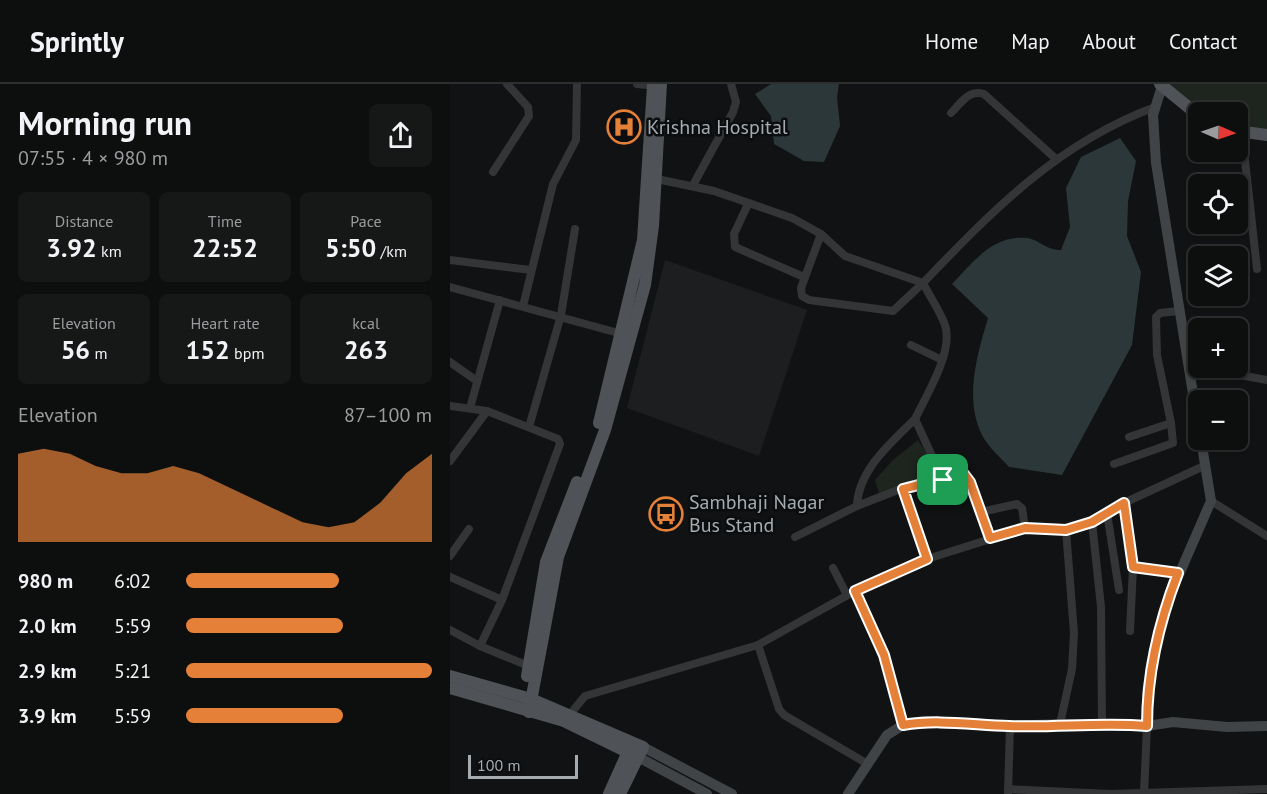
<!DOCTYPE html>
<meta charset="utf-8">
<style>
:root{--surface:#0d0e0e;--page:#161717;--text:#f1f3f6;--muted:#9a9c9e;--line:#2d2e2e;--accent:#e48038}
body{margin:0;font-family:"PT Sans",sans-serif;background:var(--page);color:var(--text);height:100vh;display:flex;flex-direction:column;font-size:22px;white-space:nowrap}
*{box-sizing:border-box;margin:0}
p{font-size:20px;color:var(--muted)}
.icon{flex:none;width:33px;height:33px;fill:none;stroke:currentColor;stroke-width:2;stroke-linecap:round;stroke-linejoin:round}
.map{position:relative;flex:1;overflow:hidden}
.sheet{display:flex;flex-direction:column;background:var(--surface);width:450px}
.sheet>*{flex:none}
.needle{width:39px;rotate:92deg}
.buttons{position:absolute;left:738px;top:18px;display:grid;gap:12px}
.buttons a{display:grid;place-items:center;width:60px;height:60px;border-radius:9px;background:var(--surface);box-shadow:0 2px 4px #0004,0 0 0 2px var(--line);font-size:30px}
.scale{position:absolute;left:18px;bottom:15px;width:110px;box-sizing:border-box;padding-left:6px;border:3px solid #a4acb2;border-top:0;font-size:16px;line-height:21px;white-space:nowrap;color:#a4acb2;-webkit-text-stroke:4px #0c0d0e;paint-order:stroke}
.pin{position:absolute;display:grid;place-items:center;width:51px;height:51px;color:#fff;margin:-26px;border-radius:12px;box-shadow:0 3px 9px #0006}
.round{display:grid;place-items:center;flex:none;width:63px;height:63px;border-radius:9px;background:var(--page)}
.headline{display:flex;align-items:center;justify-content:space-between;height:102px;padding:0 18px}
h1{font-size:33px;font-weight:600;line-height:45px}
.stats{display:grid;grid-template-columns:repeat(3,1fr);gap:9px;height:102px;padding:6px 18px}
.stats div{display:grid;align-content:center;border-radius:9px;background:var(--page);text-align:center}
.stats b{font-size:26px;font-weight:600}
.stats small{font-size:16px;font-weight:400}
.stats p{font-size:16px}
.chart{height:168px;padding:12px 18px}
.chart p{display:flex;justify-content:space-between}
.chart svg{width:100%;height:108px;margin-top:6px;fill:var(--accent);opacity:.7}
ul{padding:0 18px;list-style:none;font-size:20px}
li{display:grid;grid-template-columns:96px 72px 1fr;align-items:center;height:45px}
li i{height:15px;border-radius:8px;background:var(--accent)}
header{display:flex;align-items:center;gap:36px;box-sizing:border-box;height:84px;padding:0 30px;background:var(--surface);border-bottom:2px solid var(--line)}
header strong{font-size:28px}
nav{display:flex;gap:33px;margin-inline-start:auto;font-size:21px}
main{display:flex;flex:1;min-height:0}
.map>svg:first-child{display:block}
.built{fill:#1d1e20}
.green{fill:#1e251e}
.water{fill:#2c373a}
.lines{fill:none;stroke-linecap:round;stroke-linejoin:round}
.street{stroke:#333537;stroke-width:8}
.secondary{stroke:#414447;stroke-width:10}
.primary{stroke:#4f5256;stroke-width:12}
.route-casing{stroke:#fff;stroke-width:12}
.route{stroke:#e48038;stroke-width:8}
.labels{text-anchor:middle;stroke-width:5;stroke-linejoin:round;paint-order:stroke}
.poi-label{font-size:20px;fill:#a4acb2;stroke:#0c0d0e;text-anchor:start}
</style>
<header>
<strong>Sprintly</strong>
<nav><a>Home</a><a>Map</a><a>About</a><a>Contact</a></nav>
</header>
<main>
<section class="sheet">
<div class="headline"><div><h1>Morning run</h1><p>07:55 · 4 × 980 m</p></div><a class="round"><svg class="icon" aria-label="share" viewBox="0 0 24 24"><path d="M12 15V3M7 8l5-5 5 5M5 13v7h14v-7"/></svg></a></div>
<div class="stats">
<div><p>Distance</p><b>3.92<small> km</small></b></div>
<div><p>Time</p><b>22:52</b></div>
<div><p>Pace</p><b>5:50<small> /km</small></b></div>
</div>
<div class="stats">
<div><p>Elevation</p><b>56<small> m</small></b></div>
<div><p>Heart rate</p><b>152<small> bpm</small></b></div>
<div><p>kcal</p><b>263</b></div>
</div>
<div class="chart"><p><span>Elevation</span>87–100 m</p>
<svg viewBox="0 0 160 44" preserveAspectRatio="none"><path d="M0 44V8L10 6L20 8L30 13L40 16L50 16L60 13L70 16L80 21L90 26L100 31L110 36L120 38L130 36L140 28L150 16L160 8V44z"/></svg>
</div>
<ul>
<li><b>980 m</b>6:02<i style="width:62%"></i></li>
<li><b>2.0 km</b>5:59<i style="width:64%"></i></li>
<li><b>2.9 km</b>5:21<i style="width:100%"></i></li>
<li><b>3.9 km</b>5:59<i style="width:64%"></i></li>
</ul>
</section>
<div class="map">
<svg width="817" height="710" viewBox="0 0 817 710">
<rect width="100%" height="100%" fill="#111213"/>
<path class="built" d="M 215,176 L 357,226 L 309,372 L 177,324 Z"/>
<g class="green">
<path d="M 711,0 L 817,0 L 817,51 L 788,47 L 788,28 L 748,28 Z"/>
<path d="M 468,356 L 493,396 L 430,413 L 425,396 L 443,376 Z"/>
</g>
<g class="water">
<path d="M 321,0 L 389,0 L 387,13 L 390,42 L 374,78 L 354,77 L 324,60 L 321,32 L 305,10 Z"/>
<path d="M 670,54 L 686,77 L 678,117 L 677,152 L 691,188 L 682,261 L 612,391 L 559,383 C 551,374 538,363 532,351 C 514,315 527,271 538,234 L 502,200 C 522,179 543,151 576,154 C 589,155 595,166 611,166 L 620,143 L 616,104 L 631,73 Z"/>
</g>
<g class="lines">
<g class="street">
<path d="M 187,0 L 207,2"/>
<path d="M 501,29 C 511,19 519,5 534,10 L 606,75"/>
<path d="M 792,49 L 807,185"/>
<path d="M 43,88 L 79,32 L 78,23 L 57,0"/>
<path d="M 202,94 L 264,107 L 342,134 L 371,150 L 395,172 L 473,199 L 443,227 L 359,216 L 352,212 L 351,204 L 371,150"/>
<path d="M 243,101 L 283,28 L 286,18 L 281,0"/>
<path d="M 298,120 L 284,150 L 285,163 L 354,193"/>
<path d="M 0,176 L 81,186"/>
<path d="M 0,203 L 172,250"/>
<path d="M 73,222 L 103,100 L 126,56 L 127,0"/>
<path d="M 461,261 L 492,276"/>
<path d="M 0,278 L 27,297"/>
<path d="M 739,288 L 795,292 L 817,296"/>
<path d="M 0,322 L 37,327"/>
<path d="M 20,324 L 50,216"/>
<path d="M 465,335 C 476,312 504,267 495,241 C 490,227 480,213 473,199 C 543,126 608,59 705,23"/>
<path d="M 79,343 L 111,231 L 125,145"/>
<path d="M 679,353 L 721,339 L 707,271 L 706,233 L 710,229 L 729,227"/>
<path d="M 0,377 L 37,327 L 108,355 L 110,360 L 52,516 L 30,562 L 81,583"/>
<path d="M 664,380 L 723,359 L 721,339"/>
<path d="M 453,404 L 477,475"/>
<path d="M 761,417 L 817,452"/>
<path d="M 674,419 L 683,483 L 728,489"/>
<path d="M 407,422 C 408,386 441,359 465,335 L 493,396"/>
<path d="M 531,428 L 567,420 L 572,424 L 575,444"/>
<path d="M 657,429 L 669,506"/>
<path d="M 642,438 L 651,523 L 652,642"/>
<path d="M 345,453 L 407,422 L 453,404 L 515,390 L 520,398 L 540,454"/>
<path d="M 0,472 L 19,445"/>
<path d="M 383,484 L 397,511"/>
<path d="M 0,493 L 52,516"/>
<path d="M 405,507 L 441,590 L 453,641"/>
<path d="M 0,546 L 30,562"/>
<path d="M 680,547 L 683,483"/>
<path d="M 308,561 L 329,625 L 334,631 L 416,679"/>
<path d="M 117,634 L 135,612 L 308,561 L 405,507 L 477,475 L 575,444 L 616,446 L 642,438 L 674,419 L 756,381"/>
<path d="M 610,640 L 622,585 L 624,549 L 616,446"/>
<path d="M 558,705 L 660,710 L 817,705"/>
<path d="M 558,709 L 560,642"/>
<path d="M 694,710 L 697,642"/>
</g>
<g class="secondary">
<path d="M 712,2 L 703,31 L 706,79 L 748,341"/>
<path d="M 697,642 L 697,610 L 701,580 L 718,516 L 761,417 L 751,356"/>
<path d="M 193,663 L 282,710"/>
<path d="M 188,673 L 257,710"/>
<path d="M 398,710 L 437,651 L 453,641 L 473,637 L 560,642 L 610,640 L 697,642 L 723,638 L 777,643 L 817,642"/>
</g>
<g class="primary">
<path d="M 710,0 L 748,31"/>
<path d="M 788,47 L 817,51"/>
<path d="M 149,339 L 193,156 L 203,2"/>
<path d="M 0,592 L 81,615 L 193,663 L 170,710"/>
<path d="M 77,592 L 96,478 L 127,398"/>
<path d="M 0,604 L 114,637 L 188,673"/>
<path d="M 79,628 L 108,473 L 155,346 L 195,201 L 203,142 L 211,0"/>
<path d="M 159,710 L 181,661"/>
</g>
</g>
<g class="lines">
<defs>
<path id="route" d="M 511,390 L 514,390 L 520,398 L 540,454 L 575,444 L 616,446 L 642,438 L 674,419 L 683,483 L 728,489 C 709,538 697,589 697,642 C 651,638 604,644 559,642 C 523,641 488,635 453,641 L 434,571 L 405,507 L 477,475 L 453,405 Z"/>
</defs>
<use href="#route" class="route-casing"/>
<use href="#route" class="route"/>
</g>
<defs>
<symbol id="hospital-ring" viewBox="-11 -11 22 22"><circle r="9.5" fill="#0c0d0e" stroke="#e48038" stroke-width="1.5"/><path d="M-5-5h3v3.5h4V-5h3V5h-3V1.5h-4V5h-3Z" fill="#e48038"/></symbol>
<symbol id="bus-ring" viewBox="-11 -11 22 22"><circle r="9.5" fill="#0c0d0e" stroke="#e48038" stroke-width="1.5"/><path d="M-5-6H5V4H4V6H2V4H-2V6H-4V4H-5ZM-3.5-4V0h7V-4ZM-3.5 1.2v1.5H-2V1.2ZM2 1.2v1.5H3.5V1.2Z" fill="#e48038"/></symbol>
</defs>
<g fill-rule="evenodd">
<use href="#hospital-ring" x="155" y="24" width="38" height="38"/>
<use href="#bus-ring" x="197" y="411" width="38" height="38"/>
</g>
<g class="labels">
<g class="poi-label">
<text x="197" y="50">Krishna Hospital</text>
<text x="239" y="425">Sambhaji Nagar<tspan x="239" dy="23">Bus Stand</tspan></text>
</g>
</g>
</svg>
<div class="buttons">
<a><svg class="needle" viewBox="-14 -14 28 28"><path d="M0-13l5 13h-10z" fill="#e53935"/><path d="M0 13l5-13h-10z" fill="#9a9c9e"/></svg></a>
<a><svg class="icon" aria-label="locate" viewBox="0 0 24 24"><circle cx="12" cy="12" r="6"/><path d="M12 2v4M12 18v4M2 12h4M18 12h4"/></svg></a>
<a><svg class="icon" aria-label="layers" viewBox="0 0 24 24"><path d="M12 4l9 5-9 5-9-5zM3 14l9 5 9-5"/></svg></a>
<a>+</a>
<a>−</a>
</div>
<div class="scale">100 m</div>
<div class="pin" style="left:493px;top:396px;background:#1e9e55"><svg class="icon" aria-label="arrive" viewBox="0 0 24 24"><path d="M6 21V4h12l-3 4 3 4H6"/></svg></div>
</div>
</main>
